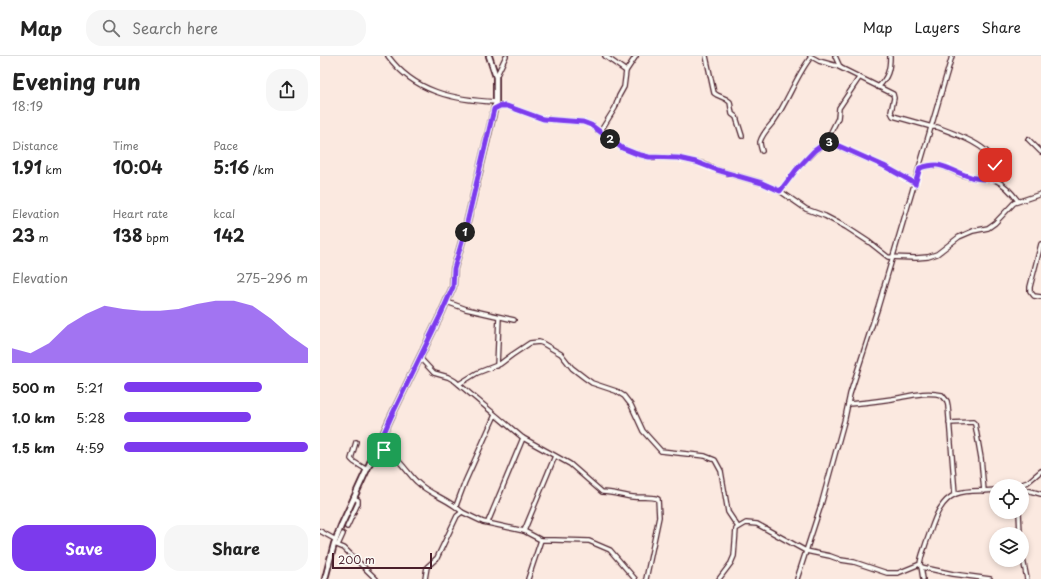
<!DOCTYPE html>
<meta charset="utf-8">
<style>
:root{--surface:#fff;--page:#f6f6f6;--text:#222;--muted:#767676;--line:#e0e0e0;--accent:#7c3aed}
body{margin:0;font-family:"Playpen Sans",sans-serif;background:var(--page);color:var(--text);height:100vh;display:flex;flex-direction:column;font-size:15px;white-space:nowrap}
*{box-sizing:border-box;margin:0}
p{font-size:13px;color:var(--muted)}
.icon{flex:none;width:22px;height:22px;fill:none;stroke:currentColor;stroke-width:2;stroke-linecap:round;stroke-linejoin:round}
.map{position:relative;flex:1;overflow:hidden}
.drawer{display:flex;flex-direction:column;background:var(--surface);width:320px}
.drawer>*{flex:none}
.fabs{position:absolute;left:669px;top:423px;display:grid;gap:8px}
.fabs a{display:grid;place-items:center;width:40px;height:40px;border-radius:50%;background:var(--surface);box-shadow:0 2px 6px #0003;font-size:20px}
.scale{position:absolute;left:12px;bottom:10px;width:100px;box-sizing:border-box;padding-left:4px;border:2px solid #4a1f2b;border-top:0;font-size:11px;line-height:14px;white-space:nowrap;color:#4a1f2b;-webkit-text-stroke:3px #fdfcf7;paint-order:stroke}
.pin{position:absolute;display:grid;place-items:center;width:34px;height:34px;color:#fff;margin:-17px;border-radius:8px;box-shadow:0 2px 6px #0006}
.km{position:absolute;width:20px;height:20px;margin:-10px;border-radius:50%;background:#222;color:#fff;font-size:11px;line-height:20px;text-align:center}
.round{display:grid;place-items:center;flex:none;width:42px;height:42px;border-radius:16px;background:var(--page)}
.head{display:flex;align-items:center;justify-content:space-between;height:68px;padding:0 12px}
h1{font-size:22px;font-weight:700;line-height:30px}
.metrics{display:grid;grid-template-columns:repeat(3,1fr);gap:6px;height:68px;padding:4px 12px}
.metrics div{display:grid;align-content:center}
.metrics b{font-size:17px;font-weight:700}
.metrics small{font-size:11px;font-weight:400}
.metrics p{font-size:11px}
.chart{height:112px;padding:8px 12px}
.chart p{display:flex;justify-content:space-between}
.chart svg{width:100%;height:72px;margin-top:4px;fill:var(--accent);opacity:.7}
.primary-button{display:flex;gap:8px;margin-top:auto;padding:8px 12px}
.primary-button a{flex:1;height:46px;border-radius:16px;background:var(--accent);color:#fff;font-size:16px;font-weight:700;line-height:46px;text-align:center}
.primary-button a+a{background:var(--page);color:var(--text)}
ul{padding:0 12px;list-style:none;font-size:13px}
li{display:grid;grid-template-columns:64px 48px 1fr;align-items:center;height:30px}
li i{height:10px;border-radius:5px;background:var(--accent)}
header{display:flex;align-items:center;gap:24px;box-sizing:border-box;height:56px;padding:0 20px;background:var(--surface);border-bottom:1px solid var(--line)}
header strong{font-size:19px}
nav{display:flex;gap:22px;margin-inline-start:auto;font-size:14px}
.search{width:280px;height:36px;background:var(--page);display:flex;align-items:center;gap:10px;box-sizing:border-box;padding:0 14px;border-radius:16px;color:var(--muted);font-size:15px}
main{display:flex;flex:1;min-height:0}
.map>svg:first-child{display:block}
.lines{fill:none;stroke-linecap:round;stroke-linejoin:round}
.minor-casing{stroke:#4a1f2b;stroke-width:6}
.major-casing{stroke:#4a1f2b;stroke-width:8}
.minor{stroke:#fdfcf7;stroke-width:3.5}
.major{stroke:#fdfcf7;stroke-width:4.5}
.route-casing{stroke:#fff;stroke-width:8}
.route{stroke:#7c3aed;stroke-width:5}
</style>
<header>
<strong>Map</strong>
<div class="search"><svg class="icon" aria-label="search" viewBox="0 0 24 24"><circle cx="10" cy="10" r="6"/><path d="M15 15l6 6"/></svg>Search here</div>
<nav><a>Map</a><a>Layers</a><a>Share</a></nav>
</header>
<main>
<section class="drawer">
<div class="head"><div><h1>Evening run</h1><p>18:19</p></div><a class="round"><svg class="icon" aria-label="share" viewBox="0 0 24 24"><path d="M12 15V3M7 8l5-5 5 5M5 13v7h14v-7"/></svg></a></div>
<div class="metrics">
<div><p>Distance</p><b>1.91<small> km</small></b></div>
<div><p>Time</p><b>10:04</b></div>
<div><p>Pace</p><b>5:16<small> /km</small></b></div>
</div>
<div class="metrics">
<div><p>Elevation</p><b>23<small> m</small></b></div>
<div><p>Heart rate</p><b>138<small> bpm</small></b></div>
<div><p>kcal</p><b>142</b></div>
</div>
<div class="chart"><p><span>Elevation</span>275–296 m</p>
<svg viewBox="0 0 160 44" preserveAspectRatio="none"><path d="M0 44V35L10 38L20 32L30 21L40 14L50 9L60 11L70 12L80 12L90 11L100 8L110 6L120 6L130 9L140 17L150 27L160 35V44z"/></svg>
</div>
<ul>
<li><b>500 m</b>5:21<i style="width:75%"></i></li>
<li><b>1.0 km</b>5:28<i style="width:69%"></i></li>
<li><b>1.5 km</b>4:59<i style="width:100%"></i></li>
</ul>
<div class="primary-button"><a>Save</a><a>Share</a></div>
</section>
<div class="map">
<svg width="721" height="523" viewBox="0 0 721 523">
<rect width="100%" height="100%" fill="#fbe9e0"/>
<filter id="ink" filterUnits="userSpaceOnUse"><feTurbulence type="fractalNoise" baseFrequency=".025" numOctaves="2"/><feDisplacementMap in="SourceGraphic" scale="8" xChannelSelector="R" yChannelSelector="G"/><feConvolveMatrix kernelMatrix="1 2 1 2 8 2 1 2 1" color-interpolation-filters="sRGB"/></filter>
<g filter="url(#ink)">
<g class="lines">
<defs>
<g id="minor">
<path d="M 68,0 C 94,36 134,44 176,46"/>
<path d="M 285,0 L 306,15"/>
<path d="M 386,0 L 394,37 L 397,39 L 406,43 L 410,46 L 412,58 L 416,61 L 422,80"/>
<path d="M 490,0 L 499,5 L 517,10 L 573,38 L 574,42 L 571,56 L 573,60 L 612,71 L 617,71 C 633,77 669,89 675,107 C 676,112 673,118 673,123"/>
<path d="M 515,0 L 520,11"/>
<path d="M 176,21 L 186,0"/>
<path d="M 558,31 C 568,22 570,13 570,0"/>
<path d="M 174,53 L 180,50 L 187,50 L 223,63 L 263,66 L 271,69 L 302,92 L 317,98 L 329,101 L 358,102 L 384,108 L 397,114 L 442,127 L 460,135 L 486,153 L 505,160 L 526,171 L 549,186 L 568,201 L 596,202 L 608,201 L 617,198 L 639,181 L 653,175 L 668,172 L 675,167 L 694,147 L 721,138"/>
<path d="M 280,76 L 295,52 L 299,40 L 304,31 L 306,15 L 316,0"/>
<path d="M 708,83 L 721,96"/>
<path d="M 506,86 L 518,62 L 519,52 L 539,22"/>
<path d="M 442,95 C 441,92 440,89 440,86 C 442,78 449,71 454,65 C 468,45 476,20 491,1"/>
<path d="M 599,112 C 627,104 627,116 650,121 C 657,122 670,121 675,124 C 684,128 693,138 698,145"/>
<path d="M 460,135 L 476,114 L 494,95 L 507,85 L 564,110 L 591,125 L 594,126 L 595,128"/>
<path d="M 721,188 L 710,231 L 710,235 L 714,240 L 721,241"/>
<path d="M 127,246 L 146,253 L 194,264"/>
<path d="M 100,302 L 114,317 L 128,321 L 135,325 L 203,382 L 250,408 L 282,436 C 293,436 303,440 313,441 C 321,442 331,440 338,443 L 339,461 L 326,523"/>
<path d="M 177,310 L 179,261"/>
<path d="M 139,328 L 157,317 L 180,308 L 192,299 L 210,287 L 219,286 L 222,287 L 241,298 L 252,312 L 265,322 L 272,327 L 296,335 L 304,340 L 311,349 L 323,375 L 341,395 L 385,400 L 395,404 L 401,415 L 408,456 L 418,471"/>
<path d="M 528,348 C 543,347 558,345 572,343 C 590,340 605,335 622,339 L 627,345 L 628,350 L 635,438"/>
<path d="M 629,367 L 653,366 L 655,368 L 661,402 L 664,435"/>
<path d="M 36,386 L 31,403 L 34,406 L 47,414"/>
<path d="M 55,396 L 57,394 C 73,391 87,417 97,426 C 110,439 129,443 142,456"/>
<path d="M 697,430 L 708,426 L 721,415"/>
<path d="M 703,433 L 721,438"/>
<path d="M 702,440 L 704,432"/>
<path d="M 136,450 L 145,426 L 175,359"/>
<path d="M 699,456 L 700,478"/>
<path d="M 168,466 L 203,382"/>
<path d="M 27,471 L 38,447 L 38,444 L 34,442"/>
<path d="M 0,475 L 16,484"/>
<path d="M 204,475 L 235,400"/>
<path d="M 14,488 L 24,492 L 56,523"/>
<path d="M 18,489 L 23,478"/>
<path d="M 702,498 L 707,523"/>
<path d="M 601,510 L 603,523"/>
<path d="M 601,511 L 633,518 L 670,523"/>
<path d="M 105,523 L 107,511 L 117,502 L 137,460 L 142,456 L 163,466 L 204,475 L 221,484 L 235,484 L 269,485 L 290,494 L 315,523"/>
<path d="M 208,523 L 221,484"/>
<path d="M 399,523 L 411,507 L 414,500 L 416,473 L 426,467 L 437,468 L 486,495 L 510,500 L 521,504 L 534,506 L 567,517 L 578,517 L 600,508 C 601,500 604,494 606,487 C 613,470 617,446 636,438 C 648,433 663,436 676,434"/>
<path d="M 477,523 L 501,449 L 525,362 L 530,338 L 558,251 L 632,0"/>
</g>
<path id="major" d="M 5,523 L 14,488 L 21,470 L 71,361 L 121,258 L 133,231 L 134,213 L 145,175 L 176,46 L 176,21 L 169,0"/>
</defs>
<use href="#minor" class="minor-casing"/>
<use href="#major" class="major-casing"/>
<use href="#minor" class="minor"/>
<use href="#major" class="major"/>
</g>
</g>
<g class="lines" filter="url(#ink)">
<defs>
<path id="route" d="M 64,394 L 57,394 L 55,397 L 71,361 L 121,258 L 133,231 L 134,213 L 145,175 L 174,53 L 180,50 L 187,50 L 223,63 L 263,66 L 271,69 L 302,92 L 317,98 L 329,101 L 358,102 L 376,106 L 397,114 L 442,127 L 460,135 L 476,114 L 494,95 L 506,86 L 510,86 L 564,110 L 591,125 L 594,126 L 595,128 L 600,112 C 623,105 624,112 645,119 C 654,123 663,123 673,123 L 675,109"/>
</defs>
<use href="#route" class="route-casing"/>
<use href="#route" class="route"/>
</g>
</svg>
<div class="fabs">
<a><svg class="icon" aria-label="locate" viewBox="0 0 24 24"><circle cx="12" cy="12" r="6"/><path d="M12 2v4M12 18v4M2 12h4M18 12h4"/></svg></a>
<a><svg class="icon" aria-label="layers" viewBox="0 0 24 24"><path d="M12 4l9 5-9 5-9-5zM3 14l9 5 9-5"/></svg></a>
</div>
<div class="scale">200 m</div>
<div class="pin" style="left:64px;top:394px;background:#1e9e55"><svg class="icon" aria-label="arrive" viewBox="0 0 24 24"><path d="M6 21V4h12l-3 4 3 4H6"/></svg></div>
<div class="pin" style="left:675px;top:109px;background:#d93025"><svg class="icon" aria-label="check" viewBox="0 0 24 24"><path d="M5 12l5 5 9-10"/></svg></div>
<b class="km" style="left:145px;top:176px">1</b>
<b class="km" style="left:290px;top:83px">2</b>
<b class="km" style="left:509px;top:86px">3</b>
</div>
</main>
